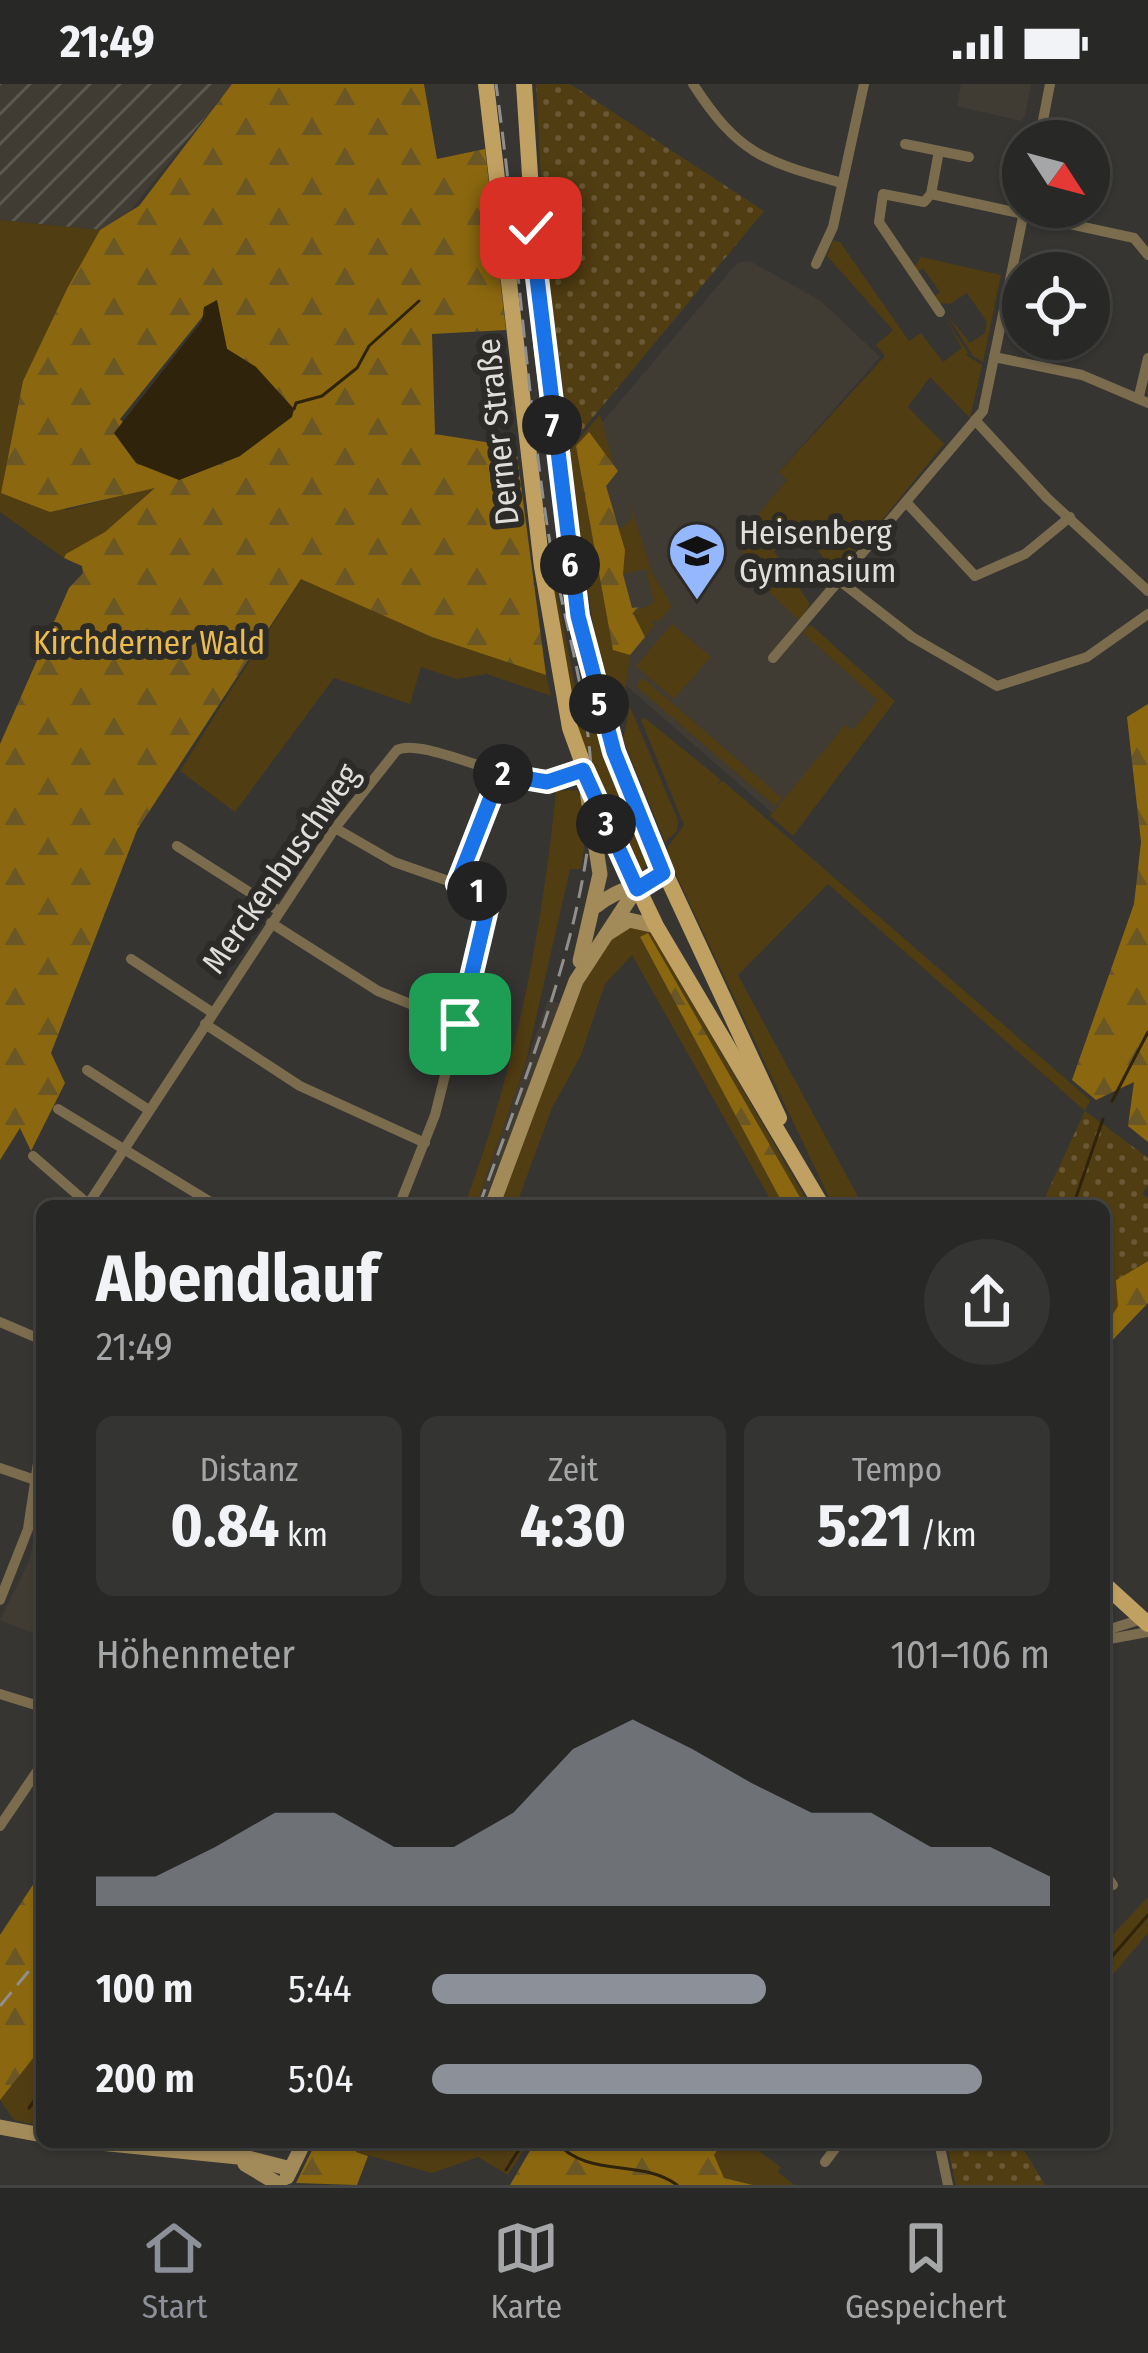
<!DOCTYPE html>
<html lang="de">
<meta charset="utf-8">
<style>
:root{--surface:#282826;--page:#343432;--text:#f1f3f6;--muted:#a5a6a7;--line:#444443;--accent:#8c9099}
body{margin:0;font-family:"Fira Sans Condensed",sans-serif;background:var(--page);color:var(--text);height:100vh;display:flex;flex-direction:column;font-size:45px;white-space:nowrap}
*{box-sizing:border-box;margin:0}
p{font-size:39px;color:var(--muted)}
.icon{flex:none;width:66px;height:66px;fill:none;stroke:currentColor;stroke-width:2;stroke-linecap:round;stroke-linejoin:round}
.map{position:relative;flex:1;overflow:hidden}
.sheet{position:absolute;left:36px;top:1116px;width:1074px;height:948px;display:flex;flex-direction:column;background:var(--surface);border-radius:18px;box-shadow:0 3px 9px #0004,0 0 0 3px var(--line)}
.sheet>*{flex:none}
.needle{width:78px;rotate:126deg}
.tools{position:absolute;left:1002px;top:36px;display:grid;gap:24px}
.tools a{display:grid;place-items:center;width:108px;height:108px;border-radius:50%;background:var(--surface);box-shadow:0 3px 9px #0004,0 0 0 3px var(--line);font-size:60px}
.pin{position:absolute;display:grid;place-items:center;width:102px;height:102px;color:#fff;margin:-51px;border-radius:24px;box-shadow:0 6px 18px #0006}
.km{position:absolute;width:60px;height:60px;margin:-30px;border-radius:50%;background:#222;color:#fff;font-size:33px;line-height:60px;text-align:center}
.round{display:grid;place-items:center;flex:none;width:126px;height:126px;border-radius:63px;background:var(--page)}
.head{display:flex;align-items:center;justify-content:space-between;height:204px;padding:0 60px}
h1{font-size:66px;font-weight:700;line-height:90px}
.figures{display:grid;grid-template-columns:repeat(3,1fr);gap:18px;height:204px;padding:12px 60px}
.figures div{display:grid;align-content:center;border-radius:18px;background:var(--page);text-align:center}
.figures b{font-size:60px;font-weight:700}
.figures small{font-size:33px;font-weight:400}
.figures p{font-size:33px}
.chart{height:336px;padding:24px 60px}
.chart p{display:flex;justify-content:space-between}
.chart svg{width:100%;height:216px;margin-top:12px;fill:var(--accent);opacity:.7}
ul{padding:0 60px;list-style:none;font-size:39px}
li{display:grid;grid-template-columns:192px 144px 1fr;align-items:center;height:90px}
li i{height:30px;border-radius:15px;background:var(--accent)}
.status{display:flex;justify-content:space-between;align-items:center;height:84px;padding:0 60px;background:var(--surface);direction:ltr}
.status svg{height:33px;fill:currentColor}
.dock{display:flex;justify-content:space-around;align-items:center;height:168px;border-top:3px solid var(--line);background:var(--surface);font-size:33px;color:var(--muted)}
.dock a{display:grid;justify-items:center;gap:6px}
.dock .active{color:var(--accent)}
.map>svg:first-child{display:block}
.built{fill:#403c33}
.industrial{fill:url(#industrial-furrows)}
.grass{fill:#513d12}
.forest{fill:url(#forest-firs);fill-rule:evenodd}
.park{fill:url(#park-dots)}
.water{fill:#2f240b}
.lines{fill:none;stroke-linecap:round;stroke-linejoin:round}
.stream{stroke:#2f240b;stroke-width:3}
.street{stroke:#7b6c4e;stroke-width:10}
.secondary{stroke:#a28a59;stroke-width:15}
.primary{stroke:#c0a161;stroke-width:16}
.rail{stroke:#908f8d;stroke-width:3;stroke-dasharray:18 9;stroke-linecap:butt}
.route-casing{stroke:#fff;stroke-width:24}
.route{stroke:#1a73e8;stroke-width:15}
.labels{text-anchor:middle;stroke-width:12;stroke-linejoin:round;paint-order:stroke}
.street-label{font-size:33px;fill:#dfdedc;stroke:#2c2b28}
.poi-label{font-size:33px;fill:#dfdedc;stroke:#2c2b28;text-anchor:start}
.park-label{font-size:33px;fill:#ecbb4f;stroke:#2c2b28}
</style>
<div class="status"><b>21:49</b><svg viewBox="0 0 49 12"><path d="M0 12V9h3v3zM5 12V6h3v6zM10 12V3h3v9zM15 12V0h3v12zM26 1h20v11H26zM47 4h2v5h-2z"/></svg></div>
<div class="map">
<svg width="1148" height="2101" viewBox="0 0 1148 2101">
<defs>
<pattern id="industrial-furrows" width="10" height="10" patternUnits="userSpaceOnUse" patternTransform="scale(3)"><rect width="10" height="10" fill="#403c33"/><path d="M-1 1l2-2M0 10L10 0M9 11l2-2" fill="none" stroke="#5b5850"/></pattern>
<pattern id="forest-firs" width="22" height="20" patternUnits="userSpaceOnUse" patternTransform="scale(3)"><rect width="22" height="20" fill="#8b680f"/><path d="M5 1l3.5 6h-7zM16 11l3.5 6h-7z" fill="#6b5726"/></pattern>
<pattern id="park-dots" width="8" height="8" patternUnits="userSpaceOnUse" patternTransform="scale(3)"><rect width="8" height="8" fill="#513d12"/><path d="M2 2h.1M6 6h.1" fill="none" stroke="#6a5934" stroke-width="1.8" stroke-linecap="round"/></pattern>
</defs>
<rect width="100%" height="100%" fill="#363532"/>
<g class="built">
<path d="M 961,0 L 1031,0 L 1025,32 L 1021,37 L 957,22 Z"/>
<path d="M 750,177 L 821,217 L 880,273 L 779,388 L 787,396 L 743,482 L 891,617 L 793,747 L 623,599 L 594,348 L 737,179 Z"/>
<path d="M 548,916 L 560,919 L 487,1122 L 476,1122 Z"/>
<path d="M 42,1418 L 42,1553 L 0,1536 L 29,1477 Z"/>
</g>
<path class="industrial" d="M 0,0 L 232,0 L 122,137 L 100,146 L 0,136 Z"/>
<g class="grass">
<path d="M 0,136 L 100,146 L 23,297 L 1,409 L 67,426 L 157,402 L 105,448 L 64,474 L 0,428 Z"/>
<path d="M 833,157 L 840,158 L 909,257 L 921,249 L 943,278 L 962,264 L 945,234 L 968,269 L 966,271 L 982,281 L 970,334 L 930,293 L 908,323 L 944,360 L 861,462 L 833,487 L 805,449 L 774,467 L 810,520 L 800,537 L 742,482 L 745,446 L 787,396 L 779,388 L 885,272 L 876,261 L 893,246 L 827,172 Z"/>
<path d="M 921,173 L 1001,191 L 983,278 L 973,272 L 948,232 L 970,259 L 985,249 L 987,238 L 967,209 L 950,220 L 940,219 L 934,213 L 940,208 L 923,184 L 917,188 L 914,183 Z"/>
<path d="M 600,330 L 614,382 L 598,364 L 576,362 L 613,565 L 630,571 L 625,608 L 604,591 L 597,565 L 567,370 Z"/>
<path d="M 629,416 L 652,489 L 672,522 L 659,537 L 651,536 L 655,541 L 645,553 L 633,528 L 654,519 L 646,485 L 623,490 L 619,446 L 632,435 Z"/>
<path d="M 543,437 L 580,627 L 594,624 L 649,775 L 637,797 L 586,677 L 562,581 Z"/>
<path d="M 302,494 L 432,553 L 546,591 L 551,612 L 487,590 L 457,595 L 421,583 L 410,620 L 334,594 L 235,728 L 180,687 Z"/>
<path d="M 672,540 L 711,573 L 674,615 L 636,582 Z"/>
<path d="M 811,541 L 895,617 L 793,752 L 770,732 L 845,641 L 853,646 L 878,616 L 803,549 Z"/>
<path d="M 643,594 L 782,714 L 775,722 L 636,602 Z"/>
<path d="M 630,623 L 678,736 L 677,747 L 665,758 L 623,655 Z"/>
<path d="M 645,634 L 721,696 L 715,701 L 723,697 L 1090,1016 L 1085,1027 L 828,800 L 738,891 L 863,1122 L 833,1122 L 665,767 L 684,741 L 641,636 Z"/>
<path d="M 577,706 L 588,733 L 581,785 L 570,785 L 526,978 L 476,1122 L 464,1122 C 515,988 542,849 556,707 Z"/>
<path d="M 636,841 L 652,849 L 810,1122 L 805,1122 L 648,849 L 640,854 L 784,1122 L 774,1122 L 632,871 L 605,900 L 581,971 L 552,1024 L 516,1122 L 499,1122 C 524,1050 566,912 612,854 C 618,846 626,845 636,841 Z"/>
<path d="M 1148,1813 L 1148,1849 L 1104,1901 L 1104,1860 Z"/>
<path d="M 42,1963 L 42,2041 L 41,2042 L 14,2036 L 0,2016 Z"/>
<path d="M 360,2058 L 528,2058 L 508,2091 L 478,2073 L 432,2089 L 356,2068 Z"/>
<path d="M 723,2058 L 746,2058 L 781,2083 L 778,2088 L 794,2101 L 753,2101 L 724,2094 L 714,2071 Z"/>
</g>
<g class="forest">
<path d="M 232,0 L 424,0 L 437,75 L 485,65 L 506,246 L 432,250 L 435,350 L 516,363 L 546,591 L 432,553 L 301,495 L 137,746 L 51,969 L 65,999 L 31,1067 L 20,1044 L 0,1076 L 0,660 L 69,504 L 83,489 L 82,482 L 64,474 L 66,470 L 105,448 L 155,404 L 50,428 L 1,409 L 23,297 L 67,205 L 100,146 L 139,122 ZM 216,216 L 227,265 L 256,283 L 240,372 L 179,396 L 120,335 Z"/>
<path d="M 589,348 L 618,387 L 606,402 L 625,466 L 623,490 L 632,524 L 639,523 L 633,529 L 645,553 L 630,571 L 613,566 L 576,362 Z"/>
<path d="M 1148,620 L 1148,1058 L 1128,1042 L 1134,998 L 1096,1016 L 1072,996 L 1134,820 L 1141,758 L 1127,633 Z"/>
<path d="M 648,849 L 805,1122 L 784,1122 L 640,853 Z"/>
<path d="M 1148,1177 L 1148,1219 L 1104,1265 L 1116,1196 Z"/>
<path d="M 42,1787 L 42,1963 L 0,2016 L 0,1851 Z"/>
<path d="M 316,2058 L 360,2058 L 356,2068 L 368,2072 L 357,2101 L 296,2099 Z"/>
<path d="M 535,2058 L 723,2058 L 714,2071 L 724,2094 L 753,2101 L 510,2101 Z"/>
</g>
<g class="park">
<path d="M 536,0 L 570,0 L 764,127 L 571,360 L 545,168 Z"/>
<path d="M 1085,1027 L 1148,1074 L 1148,1101 L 1142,1110 L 1148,1114 L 1148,1177 L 1116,1196 L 1118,1222 L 1104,1244 L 1104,1122 L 1041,1122 Z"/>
<path d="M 1019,2058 L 1045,2101 L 956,2101 L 947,2059 Z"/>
</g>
<path class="water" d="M 217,216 L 227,265 L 256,283 L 294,325 L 292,333 L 240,372 L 179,396 L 136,379 L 114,349 L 202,237 L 204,223 Z"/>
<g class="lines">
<g class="stream">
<path d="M 294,325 L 296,319 L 322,312 L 357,284 L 369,262 L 419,217"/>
<path d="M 1112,1017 L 1148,948"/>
<path d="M 1073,1122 L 1103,1035"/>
<path d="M 1104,1874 L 1108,1877 L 1148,1831"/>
<path d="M 29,2024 L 42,2006"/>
<path d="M 556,2058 C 589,2095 640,2074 677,2101"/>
<path d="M 506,2086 L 524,2058"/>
</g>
<g class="street">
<path d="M 693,0 C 739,71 764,77 842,99"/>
<path d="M 1039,57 L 1050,0"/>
<path d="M 905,60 L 969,73"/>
<path d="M 931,110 L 939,67"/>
<path d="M 816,180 L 833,143 L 864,0"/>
<path d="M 940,228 L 879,138 L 883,110 L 924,118 L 931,110 L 1134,154 L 1148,171"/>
<path d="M 994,273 L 1082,291 L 1148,319"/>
<path d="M 1139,312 L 1148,274"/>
<path d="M 975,336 L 1047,414 L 1148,507"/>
<path d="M 906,418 L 975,492 L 1025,470 L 1070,433"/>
<path d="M 840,497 L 912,553 L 997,602 L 1087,573 L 1148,530"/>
<path d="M 773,574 L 983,327 L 1025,123"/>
<path d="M 335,744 L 394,778 L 480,808 L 488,821 L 435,1031 L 399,1122"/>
<path d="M 177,762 L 279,827"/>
<path d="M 457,800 L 499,690"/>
<path d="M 271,839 L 378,907 L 460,940"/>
<path d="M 131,875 L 213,929"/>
<path d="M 205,940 L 300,1002 L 425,1059"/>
<path d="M 87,986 L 149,1026"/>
<path d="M 58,1025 L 217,1122"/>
<path d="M 33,1072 L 88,1120"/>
<path d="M 87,1122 L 335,744 L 397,666 C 423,653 507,699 546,697 C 558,697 571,690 583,686"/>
<path d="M 0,1238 L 42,1256"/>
<path d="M 0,1384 L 35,1396"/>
<path d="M 0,1516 L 28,1445 L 42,1352"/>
<path d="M 1104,1547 L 1142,1535"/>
<path d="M 1104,1556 L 1148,1548"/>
<path d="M 0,1610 L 42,1623"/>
<path d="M 0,1742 L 42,1680"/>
<path d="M 1104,1789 L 1113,1801"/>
<path d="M 939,2058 L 948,2101"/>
<path d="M 825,2078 L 840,2058"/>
</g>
<g class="secondary">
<path d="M 596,822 C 617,805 640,802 663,789"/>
<path d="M 607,850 L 629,836 L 656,842"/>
<path d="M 580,877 L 600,790 L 587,707"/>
<path d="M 492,1122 L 576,897 L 636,805"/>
<path d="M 0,2043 L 42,2051"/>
<path d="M 90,2058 L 248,2074 L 291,2085"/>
<path d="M 245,2080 L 280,2101"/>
<path d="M 287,2093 L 304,2058"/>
</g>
<g class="primary">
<path d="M 486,0 L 542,483 L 570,644 L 597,719 L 656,842 L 822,1122"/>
<path d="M 524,0 L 541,259 L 573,506 L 597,612 L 641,737 L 779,1034"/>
<path d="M 1104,1500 L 1148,1540"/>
</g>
<g class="rail">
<path d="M 479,1122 C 521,1005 583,853 591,730 C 597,630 560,531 546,434 C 525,290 516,144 496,0"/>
<path d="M 0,1922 L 42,1871"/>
</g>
</g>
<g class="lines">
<defs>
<path id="route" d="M 460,940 L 488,821 L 480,808 L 457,800 L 500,690 L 547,698 L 583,686 L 637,805 L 663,789 L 614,668 L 578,532 L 531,144"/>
</defs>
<use href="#route" class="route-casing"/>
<use href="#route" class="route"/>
</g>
<defs>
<symbol id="school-pin" viewBox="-11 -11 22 30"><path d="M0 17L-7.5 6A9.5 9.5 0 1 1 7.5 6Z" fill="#94b7fd" stroke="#2c2b28"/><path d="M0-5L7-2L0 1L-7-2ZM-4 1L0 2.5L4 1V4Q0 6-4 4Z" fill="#111"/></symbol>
</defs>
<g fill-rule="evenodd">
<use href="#school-pin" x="664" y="434" width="66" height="90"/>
</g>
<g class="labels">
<g class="street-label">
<text transform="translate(497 348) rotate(-96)" y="12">Derner Straße</text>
<text transform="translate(280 784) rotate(-55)" y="12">Merckenbuschweg</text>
</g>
<g class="poi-label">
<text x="739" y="460">Heisenberg<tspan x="739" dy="38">Gymnasium</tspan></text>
</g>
<g class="park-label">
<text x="149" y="570">Kirchderner Wald</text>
</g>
</g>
</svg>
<div class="tools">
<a><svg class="needle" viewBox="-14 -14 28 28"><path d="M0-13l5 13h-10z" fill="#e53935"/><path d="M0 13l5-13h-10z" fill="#a5a6a7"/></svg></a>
<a><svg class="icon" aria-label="locate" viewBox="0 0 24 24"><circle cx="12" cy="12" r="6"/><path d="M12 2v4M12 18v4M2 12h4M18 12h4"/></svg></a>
</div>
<div class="pin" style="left:460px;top:940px;background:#1e9e55"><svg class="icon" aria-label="arrive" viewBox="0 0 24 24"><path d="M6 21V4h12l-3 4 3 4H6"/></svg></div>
<div class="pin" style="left:531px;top:144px;background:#d93025"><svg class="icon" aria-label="check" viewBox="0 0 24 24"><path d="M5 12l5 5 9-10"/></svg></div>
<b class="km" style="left:477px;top:807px">1</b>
<b class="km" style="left:503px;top:690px">2</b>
<b class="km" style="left:606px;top:740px">3</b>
<b class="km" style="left:599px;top:620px">5</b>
<b class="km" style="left:570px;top:481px">6</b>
<b class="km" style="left:552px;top:341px">7</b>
<section class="sheet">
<div class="head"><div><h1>Abendlauf</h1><p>21:49</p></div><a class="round"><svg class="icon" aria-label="share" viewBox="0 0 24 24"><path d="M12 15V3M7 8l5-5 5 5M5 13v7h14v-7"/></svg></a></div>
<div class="figures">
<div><p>Distanz</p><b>0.84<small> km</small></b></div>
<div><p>Zeit</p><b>4:30</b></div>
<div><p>Tempo</p><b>5:21<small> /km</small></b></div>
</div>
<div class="chart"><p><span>Höhenmeter</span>101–106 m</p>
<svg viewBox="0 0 160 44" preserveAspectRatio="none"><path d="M0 44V38L10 38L20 32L30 25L40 25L50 32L60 32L70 25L80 12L90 6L100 12L110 19L120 25L130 25L140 32L150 32L160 38V44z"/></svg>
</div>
<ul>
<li><b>100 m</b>5:44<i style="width:54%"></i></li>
<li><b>200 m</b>5:04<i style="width:89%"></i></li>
</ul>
</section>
</div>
<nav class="dock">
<a class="active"><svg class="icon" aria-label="home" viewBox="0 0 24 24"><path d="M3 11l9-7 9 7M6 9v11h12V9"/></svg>Start</a>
<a><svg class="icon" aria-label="map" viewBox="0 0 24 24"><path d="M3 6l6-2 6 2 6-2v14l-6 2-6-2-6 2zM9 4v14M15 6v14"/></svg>Karte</a>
<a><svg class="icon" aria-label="saved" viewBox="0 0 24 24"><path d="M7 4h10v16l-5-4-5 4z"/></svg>Gespeichert</a>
</nav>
